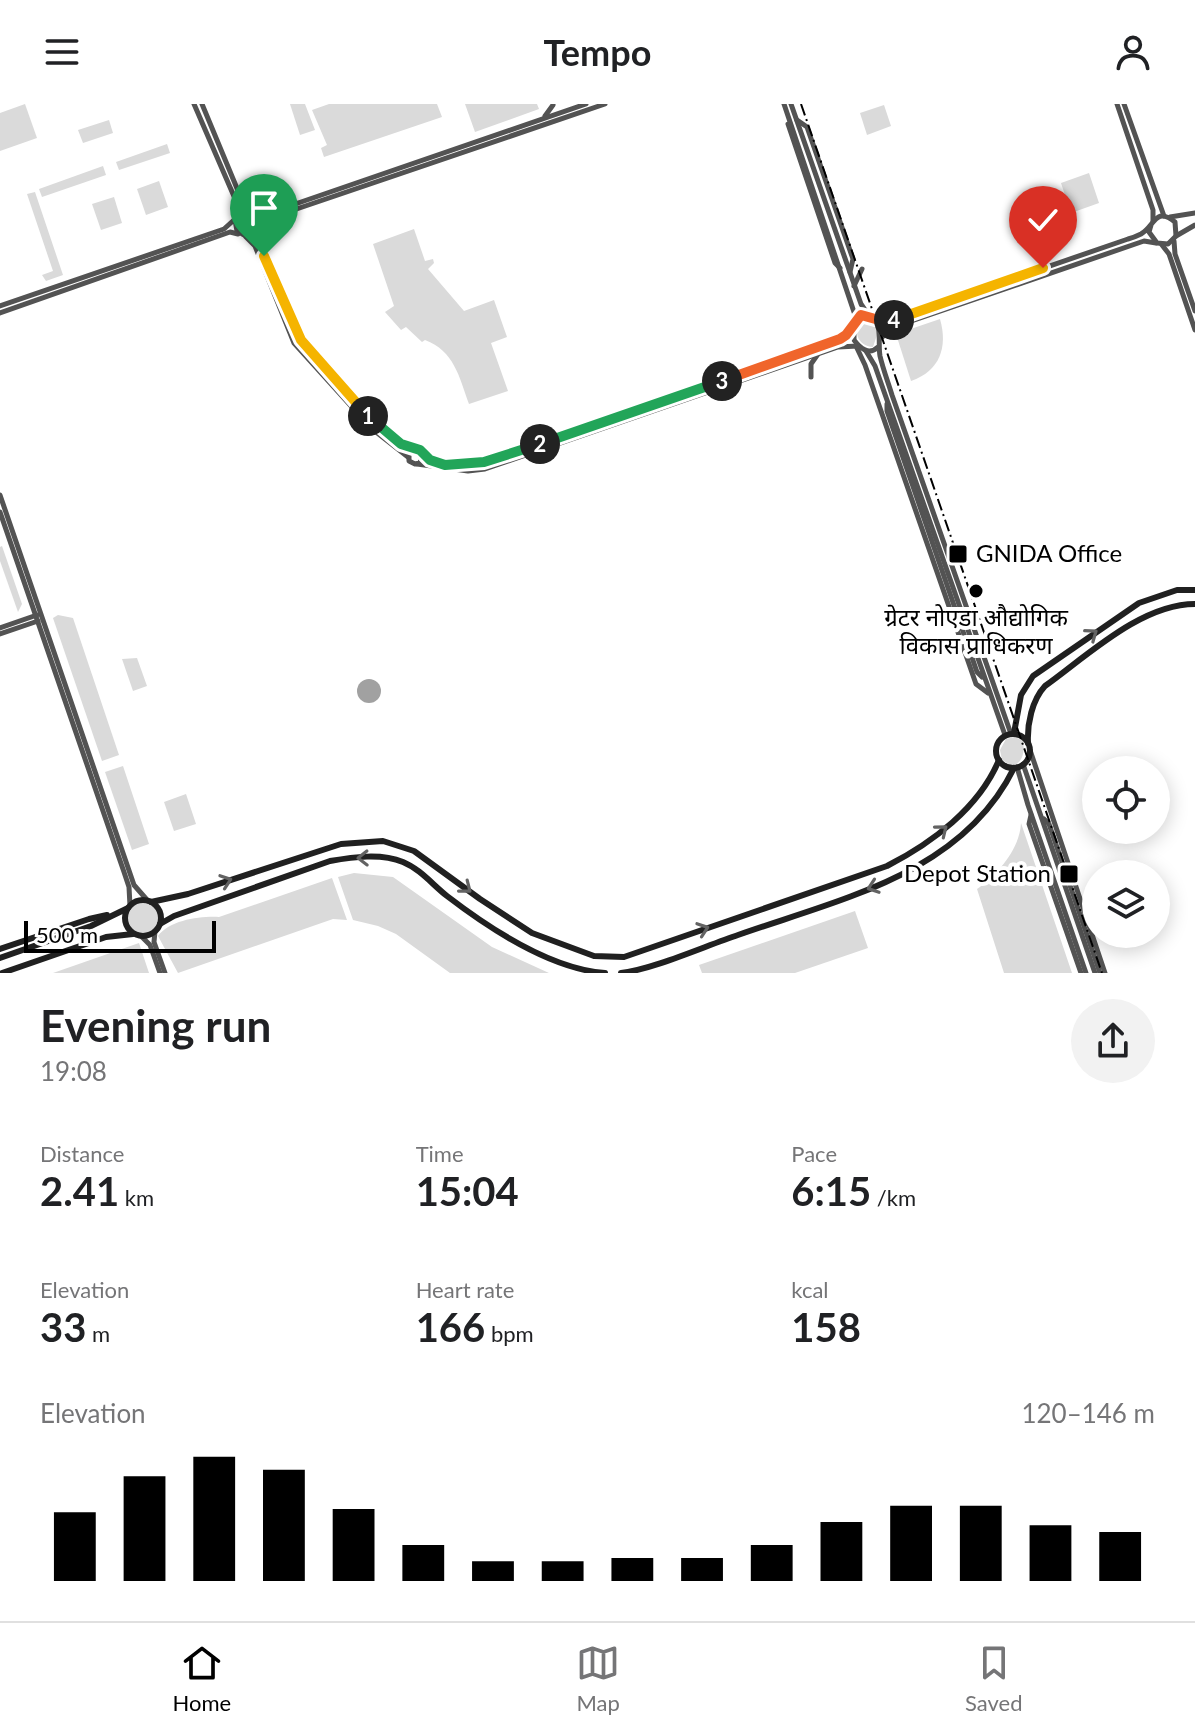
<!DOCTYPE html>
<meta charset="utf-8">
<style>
:root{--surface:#fff;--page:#f2f2f2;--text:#202124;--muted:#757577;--line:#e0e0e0;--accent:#000}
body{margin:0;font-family:Lato,"Noto Sans Devanagari",sans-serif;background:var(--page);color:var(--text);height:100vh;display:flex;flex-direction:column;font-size:30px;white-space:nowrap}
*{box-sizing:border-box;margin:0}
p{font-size:26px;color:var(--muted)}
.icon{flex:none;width:44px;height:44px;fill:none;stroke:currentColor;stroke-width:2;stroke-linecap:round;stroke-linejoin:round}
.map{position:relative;height:869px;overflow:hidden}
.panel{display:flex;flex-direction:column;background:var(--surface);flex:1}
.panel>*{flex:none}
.fabs{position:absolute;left:1082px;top:652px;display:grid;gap:16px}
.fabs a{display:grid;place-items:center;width:88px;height:88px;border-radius:50%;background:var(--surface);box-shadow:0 4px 20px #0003;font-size:40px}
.scale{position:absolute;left:24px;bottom:20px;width:192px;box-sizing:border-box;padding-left:8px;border:4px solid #000;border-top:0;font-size:22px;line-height:28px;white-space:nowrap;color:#000;-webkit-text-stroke:6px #fff;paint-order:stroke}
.pin{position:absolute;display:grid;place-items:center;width:68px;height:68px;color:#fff;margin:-82px -34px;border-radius:50% 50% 50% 0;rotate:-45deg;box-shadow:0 0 8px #0007}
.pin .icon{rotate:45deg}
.km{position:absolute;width:40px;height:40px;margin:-20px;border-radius:50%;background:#222;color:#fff;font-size:22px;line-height:40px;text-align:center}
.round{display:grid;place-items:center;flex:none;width:84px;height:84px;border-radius:42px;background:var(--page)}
.summary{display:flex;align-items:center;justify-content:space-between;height:136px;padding:0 40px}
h1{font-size:44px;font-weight:700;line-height:60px}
.metrics{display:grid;grid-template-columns:repeat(3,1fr);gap:12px;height:136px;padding:8px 40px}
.metrics div{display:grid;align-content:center}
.metrics b{font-size:40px;font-weight:700}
.metrics small{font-size:22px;font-weight:400}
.metrics p{font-size:22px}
.chart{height:224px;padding:16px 40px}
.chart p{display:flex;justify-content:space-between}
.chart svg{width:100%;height:144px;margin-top:8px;stroke:var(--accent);stroke-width:6}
header{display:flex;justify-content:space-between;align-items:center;height:104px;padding:0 40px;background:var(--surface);font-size:36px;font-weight:700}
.tab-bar{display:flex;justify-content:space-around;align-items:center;height:112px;border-top:2px solid var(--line);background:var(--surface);font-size:22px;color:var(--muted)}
.tab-bar a{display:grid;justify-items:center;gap:4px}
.tab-bar .current{color:var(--accent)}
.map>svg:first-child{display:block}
.green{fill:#dadada}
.water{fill:#a1a1a1}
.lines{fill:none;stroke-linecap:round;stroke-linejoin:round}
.tertiary{stroke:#535353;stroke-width:5}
.secondary{stroke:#202020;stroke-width:6}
.rail{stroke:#000;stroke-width:2;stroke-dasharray:12 4 2 4;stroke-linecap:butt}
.oneway{stroke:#636363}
.split-1-casing{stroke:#fff;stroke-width:16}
.split-2-casing{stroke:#fff;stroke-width:16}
.split-3-casing{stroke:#fff;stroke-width:16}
.split-4-casing{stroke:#fff;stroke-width:16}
.split-5-casing{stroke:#fff;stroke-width:16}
.split-1{stroke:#f5b400;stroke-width:10}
.split-2{stroke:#22a559;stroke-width:10}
.split-3{stroke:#22a559;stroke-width:10}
.split-4{stroke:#f0652b;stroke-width:10}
.split-5{stroke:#f5b400;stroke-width:10}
.poi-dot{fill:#000;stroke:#fff;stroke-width:3}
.labels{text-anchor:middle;stroke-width:8;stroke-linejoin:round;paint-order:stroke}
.poi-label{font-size:24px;fill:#000;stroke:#fff;text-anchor:start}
</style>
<header><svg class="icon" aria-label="menu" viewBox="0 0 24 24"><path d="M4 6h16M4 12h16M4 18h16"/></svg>Tempo<svg class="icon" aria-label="person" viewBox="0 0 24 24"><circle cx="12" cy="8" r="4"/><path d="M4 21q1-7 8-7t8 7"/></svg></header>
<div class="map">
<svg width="1195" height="869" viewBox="0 0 1195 869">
<rect width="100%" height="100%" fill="#fff"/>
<g class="green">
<path d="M 25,0 L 37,34 L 0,47 L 0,9 Z"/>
<path d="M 290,0 L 305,0 L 315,26 L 300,31 Z"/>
<path d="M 329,0 L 437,0 L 442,13 L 324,53 L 321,44 L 327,41 L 312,6 Z"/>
<path d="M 465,0 L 537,0 L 539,5 L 475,28 Z"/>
<path d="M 884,1 L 891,22 L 867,31 L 860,9 Z"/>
<path d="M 109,16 L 113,29 L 83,39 L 78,26 Z"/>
<path d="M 167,40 L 170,49 L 119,66 L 116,58 Z"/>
<path d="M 103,62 L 106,71 L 42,93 L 39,85 Z"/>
<path d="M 1089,69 L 1099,99 L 1071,109 L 1061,79 Z"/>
<path d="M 159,77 L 168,103 L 146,111 L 137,85 Z"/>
<path d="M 35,88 L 63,171 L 46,177 L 42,171 L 53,167 L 27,90 Z"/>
<path d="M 114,93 L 122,119 L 101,126 L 92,100 Z"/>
<path d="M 414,125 L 425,157 L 433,155 L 434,159 L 428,165 L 464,207 L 494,196 L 507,233 L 491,239 L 508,287 L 469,300 C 459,272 454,247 425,236 L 422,238 L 406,223 L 401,226 L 385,208 L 394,202 L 373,140 Z"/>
<path d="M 862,214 L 874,219 L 878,228 L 873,243 C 857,242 852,226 862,214 Z"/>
<path d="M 940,215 C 948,243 940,267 911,277 L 896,230 Z"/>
<path d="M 2,442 L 22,500 L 18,508 L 0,457 L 0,443 Z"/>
<path d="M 58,511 L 73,514 L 119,651 L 102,657 L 53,514 Z"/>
<path d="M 137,554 L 147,582 L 133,587 L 122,555 Z"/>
<path d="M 1015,633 L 1023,637 C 1025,647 1023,659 1012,662 L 1002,656 L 1000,646 L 1006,635 Z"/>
<path d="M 123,662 L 149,740 L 132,746 L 105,668 Z"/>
<path d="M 186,690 L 196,720 L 174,727 L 164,698 Z"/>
<path d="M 1021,719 L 1072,869 L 1004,869 L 977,785 C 997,771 1020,745 1021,719 Z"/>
<path d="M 354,769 L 393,773 L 492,843 L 549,869 L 450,869 L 396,830 L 378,822 L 353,816 L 338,773 Z"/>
<path d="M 332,774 L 347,816 L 333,815 L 178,869 L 158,832 C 170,816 200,812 219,813 Z"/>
<circle cx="143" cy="814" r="16"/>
<path d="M 855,807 L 868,844 L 795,869 L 702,869 L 699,861 Z"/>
<path d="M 139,839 L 149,869 L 53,869 Z"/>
</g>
<circle class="water" cx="369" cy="587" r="12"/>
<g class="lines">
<g class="tertiary">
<path d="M 194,0 L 236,97 L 237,110"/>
<path d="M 202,0 L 241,94 L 252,106"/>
<path d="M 784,0 L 856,214"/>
<path d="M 791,0 L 861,200 L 867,209"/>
<path d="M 1117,0 L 1153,106 L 1153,117"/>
<path d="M 1124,0 L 1164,112"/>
<path d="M 545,12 L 553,1"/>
<path d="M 797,16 L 807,23 L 853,155 L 850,168"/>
<path d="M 788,20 L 835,159 L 840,164"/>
<path d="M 255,107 L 272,108 L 586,0"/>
<path d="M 1170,113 L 1195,109"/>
<path d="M 261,122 L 273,113 L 605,0"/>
<path d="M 260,126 L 259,138 L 264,152 C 275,178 284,208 299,233 C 314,257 388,342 415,345"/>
<path d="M 1176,132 L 1195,121"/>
<path d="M 246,133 L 255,142 L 294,239 L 371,324 L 408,353"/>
<path d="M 1174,137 L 1175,150 L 1195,207"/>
<path d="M 1162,141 L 1169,150 L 1195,226"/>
<path d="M 854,182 L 862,165"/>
<path d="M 0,202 L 224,125 L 245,106 L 258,110 L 261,122 L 257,130 L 246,132 L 237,127 L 235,116"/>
<path d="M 0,209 L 230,128 L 238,130"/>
<path d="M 875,215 L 893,216 L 1128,135 C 1132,134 1137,132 1141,130 C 1155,122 1155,102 1175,118 L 1176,132 L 1168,140 L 1157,139 L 1149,128 L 1151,121"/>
<path d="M 881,234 L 894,223 L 1144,137 L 1156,139"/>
<path d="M 856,242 L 865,261 L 976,580 L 988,589"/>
<path d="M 878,243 C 869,252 860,244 854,236 L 854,220 L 861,211 C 886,211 877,236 880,252 C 883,265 888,278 892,291 L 1011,630"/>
<path d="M 866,247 L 875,262 L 1005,631"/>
<path d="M 811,273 L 811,260 L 818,250"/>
<path d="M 887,300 L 887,307 L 977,568 L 982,573"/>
<path d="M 422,349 L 420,359 L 415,360 L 409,357 L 409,350 L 416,345 C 422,349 425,354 432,357 C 447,364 468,361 484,358 L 840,235 L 851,223"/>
<path d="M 417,360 L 468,367 L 485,365 L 838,243 L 858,242"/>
<path d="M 0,391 L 134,781 L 148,797"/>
<path d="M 0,408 L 124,768 L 129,783 L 130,802"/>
<path d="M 0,524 L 37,511"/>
<path d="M 0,530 L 38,517"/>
<path d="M 1030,646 L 1105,869"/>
<path d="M 1023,660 L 1095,869"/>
<path d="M 1017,663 L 1028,701 L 1086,869"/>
<path d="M 1031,711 L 1029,720 L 1081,869"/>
<path d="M 1044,715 L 1049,720 L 1100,869"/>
<path d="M 155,827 L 154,838 L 165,869"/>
<path d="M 141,832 L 150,841 L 160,869"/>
</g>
<g class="secondary">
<path d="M 1014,629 L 1021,591 L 1033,572 L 1139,499 L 1177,486 L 1195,486"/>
<circle cx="1013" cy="647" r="17"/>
<path d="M 1028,639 C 1027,620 1032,596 1045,582 C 1087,552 1141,500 1195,500"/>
<circle cx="143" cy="814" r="18"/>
<path d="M 151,798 L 188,790 L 341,740 L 383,737 L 414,747 L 480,795 L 532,829 L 594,852 L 624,853 L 887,762 C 932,739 979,704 999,656"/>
<path d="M 160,820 L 174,812 L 330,757 C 353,753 381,749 403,758 C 420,765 433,781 447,792 C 490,825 551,865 605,869"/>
<path d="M 0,845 L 89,815 L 107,811"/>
<path d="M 0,854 L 91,822 L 128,804"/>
<path d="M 2,869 L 106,833 L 133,830"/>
<path d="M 621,869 C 654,865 705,842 738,831 C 840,795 962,770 1014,664"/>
</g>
<path class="rail" d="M 801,0 L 1102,869"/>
</g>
<defs><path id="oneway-chevron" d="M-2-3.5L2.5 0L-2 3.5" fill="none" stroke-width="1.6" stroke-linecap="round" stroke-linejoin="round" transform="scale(2)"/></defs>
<g class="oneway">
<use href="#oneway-chevron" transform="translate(1092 530) rotate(-36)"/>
<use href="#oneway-chevron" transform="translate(942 726) rotate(-39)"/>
<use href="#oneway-chevron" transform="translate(363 754) rotate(179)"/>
<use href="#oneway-chevron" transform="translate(226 777) rotate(-19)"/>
<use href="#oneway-chevron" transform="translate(873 783) rotate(161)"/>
<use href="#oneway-chevron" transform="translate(466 784) rotate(38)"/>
<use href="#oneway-chevron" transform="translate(703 825) rotate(-19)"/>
</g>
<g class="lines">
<defs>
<path id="split-1" d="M 264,152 L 301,236 L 368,312"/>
<path id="split-2" d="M 368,312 L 401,340 L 420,346 L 430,356 L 445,361 L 484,358 L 540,340"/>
<path id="split-3" d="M 540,340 L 722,277"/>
<path id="split-4" d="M 722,277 L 840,235 L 846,231 L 861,211 L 879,216 L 894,216"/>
<path id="split-5" d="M 894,216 L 1043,164"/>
</defs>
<use href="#split-1" class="split-1-casing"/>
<use href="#split-2" class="split-2-casing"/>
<use href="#split-3" class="split-3-casing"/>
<use href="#split-4" class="split-4-casing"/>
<use href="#split-5" class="split-5-casing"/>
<use href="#split-1" class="split-1"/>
<use href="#split-2" class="split-2"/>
<use href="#split-3" class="split-3"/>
<use href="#split-4" class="split-4"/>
<use href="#split-5" class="split-5"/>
</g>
<g class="poi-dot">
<rect x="948" y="440" width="20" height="20" rx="4"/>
<circle cx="976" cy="487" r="8"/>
<rect x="1059" y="760" width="20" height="20" rx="4"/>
</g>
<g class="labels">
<g class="poi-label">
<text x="976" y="458">GNIDA Office</text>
<text x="976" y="522" text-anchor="middle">ग्रेटर नोएडा औद्योगिक<tspan x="976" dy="28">विकास प्राधिकरण</tspan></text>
<text x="1051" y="778" text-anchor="end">Depot Station</text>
</g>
</g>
</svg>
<div class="fabs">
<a><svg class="icon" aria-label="locate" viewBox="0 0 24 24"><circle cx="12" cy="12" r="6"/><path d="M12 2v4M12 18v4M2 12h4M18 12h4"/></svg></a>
<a><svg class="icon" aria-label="layers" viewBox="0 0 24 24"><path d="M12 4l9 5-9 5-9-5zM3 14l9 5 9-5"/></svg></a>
</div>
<div class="scale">500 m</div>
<div class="pin" style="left:264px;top:152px;background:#1e9e55"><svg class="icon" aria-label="arrive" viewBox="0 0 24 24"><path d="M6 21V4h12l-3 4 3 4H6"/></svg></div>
<div class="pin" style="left:1043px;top:164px;background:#d93025"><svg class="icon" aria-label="check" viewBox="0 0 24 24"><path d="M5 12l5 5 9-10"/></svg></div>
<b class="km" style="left:368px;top:312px">1</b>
<b class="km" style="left:540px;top:340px">2</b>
<b class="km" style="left:722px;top:277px">3</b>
<b class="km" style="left:894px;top:216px">4</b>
</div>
<section class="panel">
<div class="summary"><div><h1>Evening run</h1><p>19:08</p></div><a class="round"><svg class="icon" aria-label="share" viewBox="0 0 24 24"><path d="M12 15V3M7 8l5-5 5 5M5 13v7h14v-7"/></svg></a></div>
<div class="metrics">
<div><p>Distance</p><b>2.41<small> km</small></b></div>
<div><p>Time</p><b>15:04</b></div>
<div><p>Pace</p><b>6:15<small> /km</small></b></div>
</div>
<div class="metrics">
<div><p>Elevation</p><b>33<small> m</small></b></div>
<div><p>Heart rate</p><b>166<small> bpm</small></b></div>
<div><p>kcal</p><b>158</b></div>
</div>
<div class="chart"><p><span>Elevation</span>120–146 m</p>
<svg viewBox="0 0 160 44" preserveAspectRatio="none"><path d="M5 44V23M15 44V12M25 44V6M35 44V10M45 44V22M55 44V33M65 44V38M75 44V38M85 44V37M95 44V37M105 44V33M115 44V26M125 44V21M135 44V21M145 44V27M155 44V29"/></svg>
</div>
</section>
<nav class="tab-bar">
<a class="current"><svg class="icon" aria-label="home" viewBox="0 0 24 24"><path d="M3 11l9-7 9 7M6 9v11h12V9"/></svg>Home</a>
<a><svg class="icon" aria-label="map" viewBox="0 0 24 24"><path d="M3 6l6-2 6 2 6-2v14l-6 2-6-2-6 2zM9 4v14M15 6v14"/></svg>Map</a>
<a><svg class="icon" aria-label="saved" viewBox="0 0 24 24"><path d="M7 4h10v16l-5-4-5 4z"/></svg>Saved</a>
</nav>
